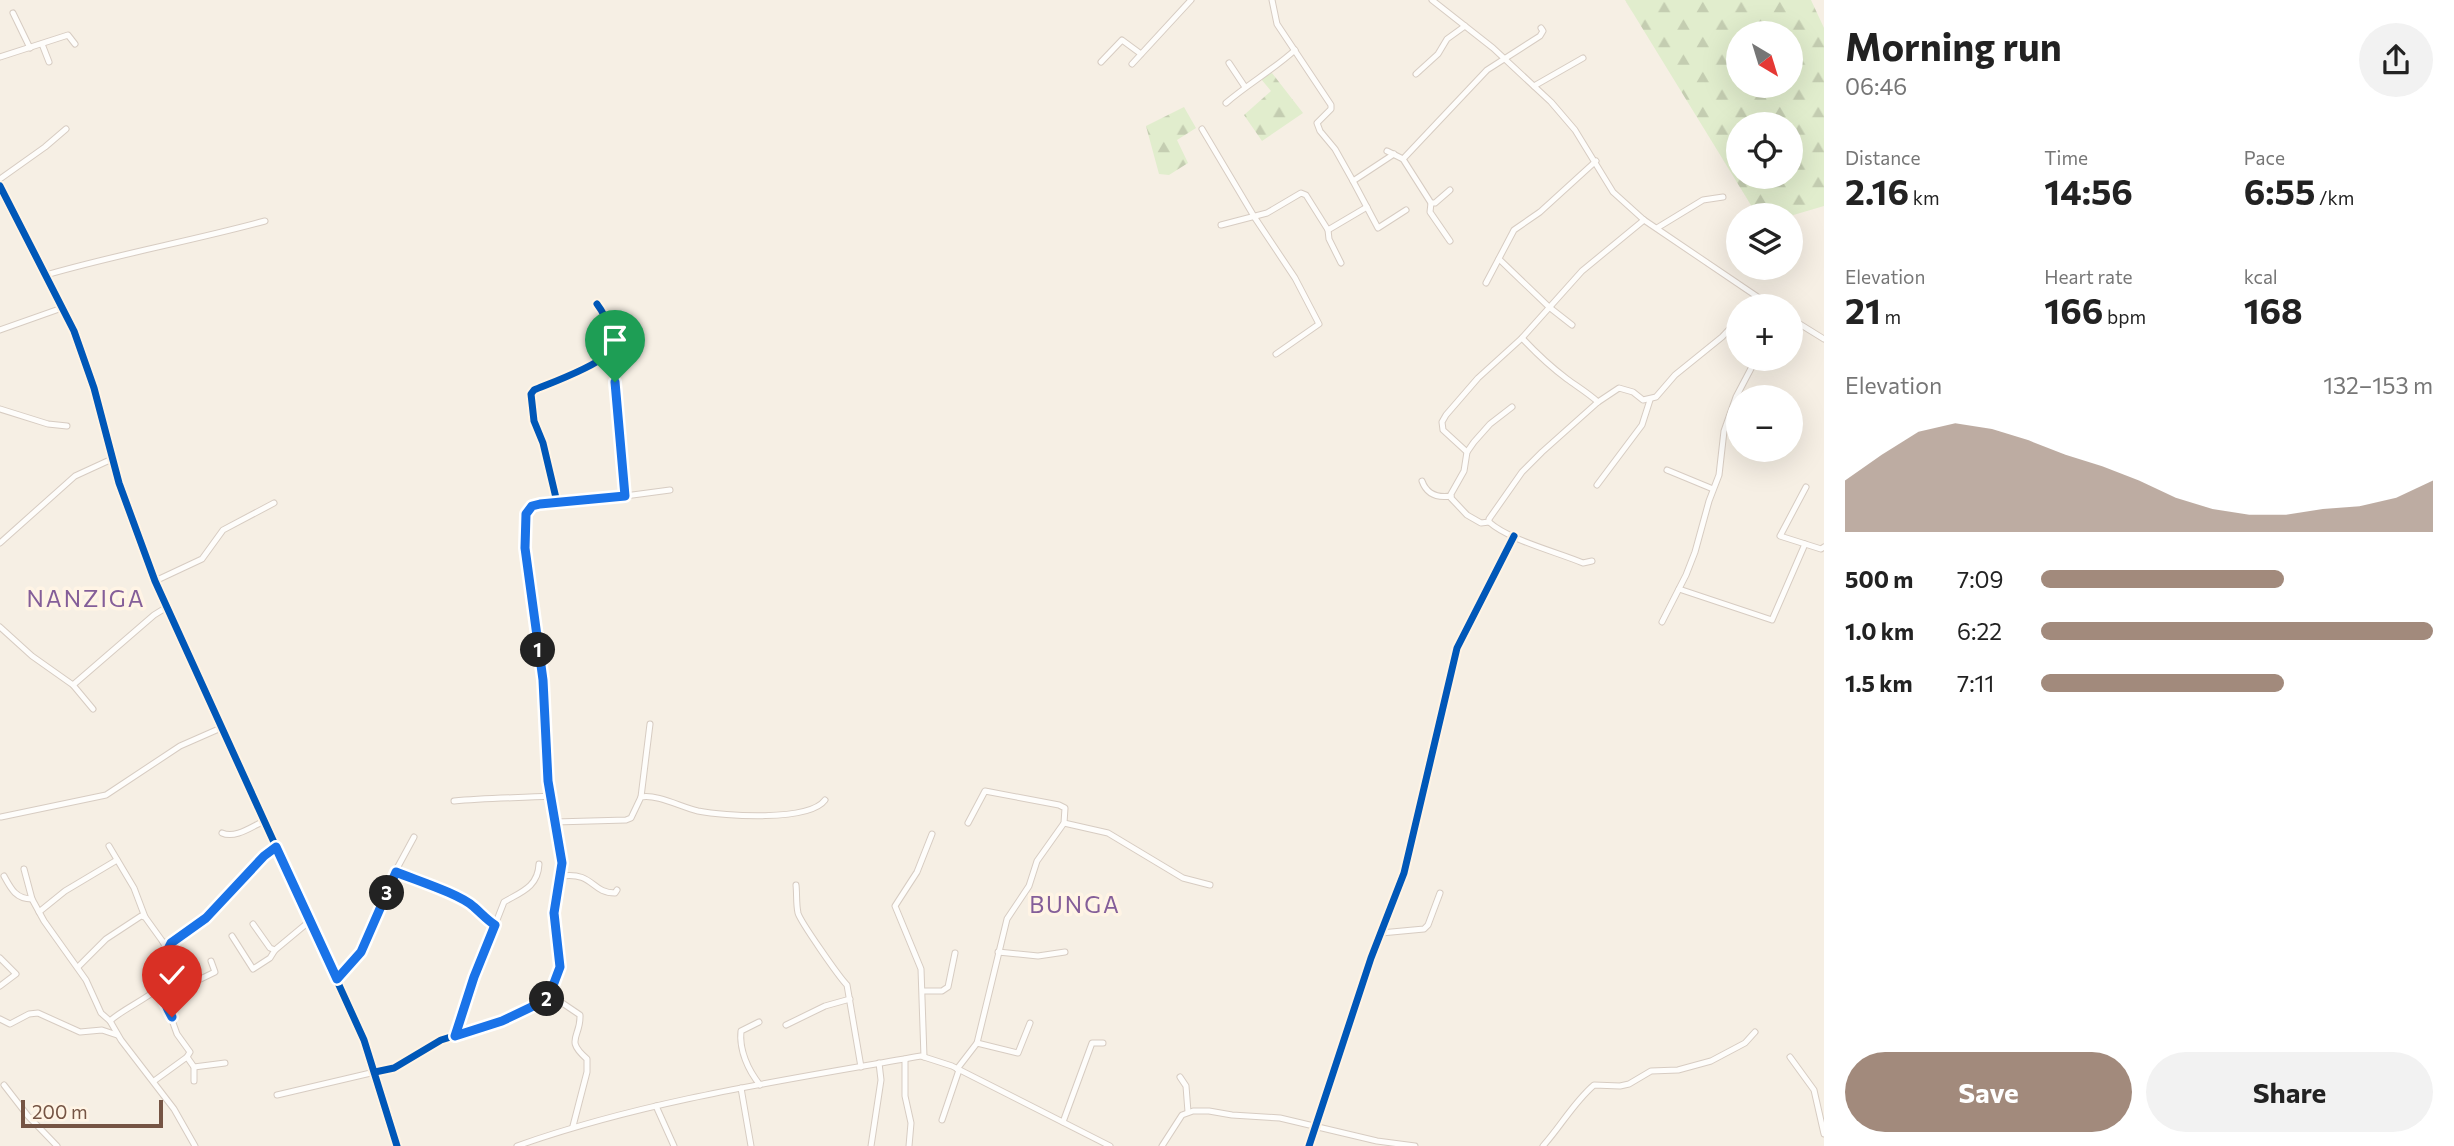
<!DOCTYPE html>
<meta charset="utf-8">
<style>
:root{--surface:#fff;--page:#f2f2f2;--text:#222;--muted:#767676;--accent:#a28a7c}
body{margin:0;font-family:Commissioner,sans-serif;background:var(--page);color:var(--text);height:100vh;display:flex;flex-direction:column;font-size:26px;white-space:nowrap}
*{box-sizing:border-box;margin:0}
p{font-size:23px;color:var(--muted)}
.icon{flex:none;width:38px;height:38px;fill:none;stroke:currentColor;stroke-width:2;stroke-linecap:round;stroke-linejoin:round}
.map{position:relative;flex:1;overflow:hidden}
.panel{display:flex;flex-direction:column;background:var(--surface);width:630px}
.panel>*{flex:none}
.needle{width:46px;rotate:142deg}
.fabs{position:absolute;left:1726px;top:21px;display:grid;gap:14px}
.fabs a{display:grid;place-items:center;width:77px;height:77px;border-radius:50%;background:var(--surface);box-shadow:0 7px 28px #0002;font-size:35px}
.scale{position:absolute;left:21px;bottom:18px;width:142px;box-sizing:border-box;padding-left:7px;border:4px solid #755444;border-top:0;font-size:19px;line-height:24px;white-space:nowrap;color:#755444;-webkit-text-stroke:5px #fff4e5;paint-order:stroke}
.pin{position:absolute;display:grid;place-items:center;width:60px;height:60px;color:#fff;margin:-72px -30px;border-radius:50% 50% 50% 0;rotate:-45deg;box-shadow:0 0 7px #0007}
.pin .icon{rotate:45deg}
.km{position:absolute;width:35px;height:35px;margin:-18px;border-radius:50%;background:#222;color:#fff;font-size:19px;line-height:35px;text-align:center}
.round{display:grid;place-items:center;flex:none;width:74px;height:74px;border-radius:37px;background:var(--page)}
.head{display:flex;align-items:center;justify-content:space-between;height:119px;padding:0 21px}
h1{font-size:38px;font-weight:700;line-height:52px}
.metrics{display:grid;grid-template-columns:repeat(3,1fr);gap:10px;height:119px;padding:7px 21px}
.metrics div{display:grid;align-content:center}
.metrics b{font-size:35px;font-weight:700}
.metrics small{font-size:19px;font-weight:400}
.metrics p{font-size:19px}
.chart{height:196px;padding:14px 21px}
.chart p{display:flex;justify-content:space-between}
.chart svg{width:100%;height:126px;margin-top:7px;fill:var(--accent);opacity:.7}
.primary-button{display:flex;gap:14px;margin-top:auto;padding:14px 21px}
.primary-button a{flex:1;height:80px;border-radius:42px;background:var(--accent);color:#fff;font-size:28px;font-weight:700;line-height:80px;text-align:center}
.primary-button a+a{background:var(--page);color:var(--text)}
ul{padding:0 21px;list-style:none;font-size:23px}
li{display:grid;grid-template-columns:112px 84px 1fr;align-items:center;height:52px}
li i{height:18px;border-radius:9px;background:var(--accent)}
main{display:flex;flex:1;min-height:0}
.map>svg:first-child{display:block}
.forest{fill:url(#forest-firs);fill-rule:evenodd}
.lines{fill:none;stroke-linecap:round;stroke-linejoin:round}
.street-casing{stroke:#d7ccc2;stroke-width:7}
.secondary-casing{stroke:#d7cbc1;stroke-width:10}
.street{stroke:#fefdfb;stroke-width:5}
.secondary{stroke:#fefdfb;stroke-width:8}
.cycleway-casing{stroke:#fff4e5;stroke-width:11}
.cycleway{stroke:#0057b8;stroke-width:7}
.route-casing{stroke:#fff;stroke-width:14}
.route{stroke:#1a73e8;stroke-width:9}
.labels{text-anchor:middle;stroke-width:7;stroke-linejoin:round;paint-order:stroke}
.quarter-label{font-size:23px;letter-spacing:2px;fill:#845e99;stroke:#fff4e5}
</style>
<main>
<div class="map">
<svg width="1824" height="1146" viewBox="0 0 1824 1146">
<defs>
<pattern id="forest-firs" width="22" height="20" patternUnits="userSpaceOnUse" patternTransform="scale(1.75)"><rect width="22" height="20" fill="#e1edcd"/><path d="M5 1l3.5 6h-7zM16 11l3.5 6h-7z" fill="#c4cdb1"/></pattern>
</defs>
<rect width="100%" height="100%" fill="#f6efe4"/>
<g class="forest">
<path d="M 1625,0 L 1811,0 L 1824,28 L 1824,206 L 1790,216 L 1757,215 ZM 1738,33 L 1790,33 L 1790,86 L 1738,86 ZM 1738,124 L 1790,124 L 1790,177 L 1738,177 Z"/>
<path d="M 1272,73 L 1303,113 L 1262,141 L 1244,115 L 1271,91 L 1261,79 Z"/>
<path d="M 1184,107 L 1196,128 L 1177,140 L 1188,163 L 1169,175 L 1159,174 L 1146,126 Z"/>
</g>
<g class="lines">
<defs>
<g id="street">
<path d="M 1272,0 L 1277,24 L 1331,105 L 1331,109 L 1317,123 L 1320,131 L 1335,149 L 1353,181 L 1378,228 L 1406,210"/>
<path d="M 1432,0 L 1493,48 L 1551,102 L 1575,130 L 1613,192 L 1644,220 L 1771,306"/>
<path d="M 13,13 L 30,48"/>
<path d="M 42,44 L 49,62"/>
<path d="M 0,57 L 68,35 L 75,44"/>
<path d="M 1101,62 L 1122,40 L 1141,54"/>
<path d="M 1229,63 L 1245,87"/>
<path d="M 1132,64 L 1191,0"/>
<path d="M 1416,74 L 1438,54 L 1447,39 L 1465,26"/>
<path d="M 1534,86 L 1583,58"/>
<path d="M 1226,103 C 1248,84 1273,70 1295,50"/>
<path d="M 1202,129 L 1255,218 L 1295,278 L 1319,324 L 1276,354"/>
<path d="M 1387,151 L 1403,159 L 1431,203 L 1430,212 L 1450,241"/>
<path d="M 1403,159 L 1487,70 L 1540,36 L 1543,31 L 1541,28"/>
<path d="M 0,179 L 45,147 L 66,129"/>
<path d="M 1353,181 L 1394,154"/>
<path d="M 1431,203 L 1435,203 L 1450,190"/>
<path d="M 1221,225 L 1267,213 L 1301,193 L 1306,195 L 1328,230 L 1329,239 L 1341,263"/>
<path d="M 1657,228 L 1703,200 L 1723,197"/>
<path d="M 1328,230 L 1367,207"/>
<path d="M 1499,259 L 1549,307 L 1572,325"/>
<path d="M 46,275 C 118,254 192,241 265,221"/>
<path d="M 1486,283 L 1514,230 L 1540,212 L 1596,161"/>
<path d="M 1751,306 L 1759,298"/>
<path d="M 1790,318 L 1824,339"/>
<path d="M 0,330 L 62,308"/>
<path d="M 1522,338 C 1536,353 1551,367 1567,379 C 1578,387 1588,393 1598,402"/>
<path d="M 0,409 L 48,424 L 67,426"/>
<path d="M 1467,452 L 1443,430 L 1442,422 L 1446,415 L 1478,378 L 1522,338 L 1582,271 L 1644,220"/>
<path d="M 1667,470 L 1713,489"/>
<path d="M 1422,481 C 1427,495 1438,498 1451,496"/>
<path d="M 1597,485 L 1642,425 L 1650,400"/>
<path d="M 1806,487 L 1780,536 L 1821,549 L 1824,547"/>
<path d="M 625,496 L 670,490"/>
<path d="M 554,502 L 625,496 L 616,382"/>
<path d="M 1489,522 L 1481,523 L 1467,515 L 1451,498 L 1451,494 L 1464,471 L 1467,452 L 1474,442 L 1490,424 L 1512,407"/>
<path d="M 0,543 L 75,476 L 112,459"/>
<path d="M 1592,561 L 1583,563 C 1557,552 1509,540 1489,522 L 1489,519 L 1522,472 L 1542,452 L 1598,402 L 1619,388 L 1633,392 L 1643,400 L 1656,397 L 1675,375 L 1722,337 L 1738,320"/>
<path d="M 155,581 L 202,559 L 223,530 L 274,503"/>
<path d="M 1679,589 L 1772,620 L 1805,544"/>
<path d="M 1662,622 L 1686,575 L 1695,552 L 1709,501 L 1719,475 L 1724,431 L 1736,397 L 1756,359"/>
<path d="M 0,627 L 32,656 L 73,685 L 154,615 L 167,607"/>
<path d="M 73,685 L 93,709"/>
<path d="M 641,797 L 650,724"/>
<path d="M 454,801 C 486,798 518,798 551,796"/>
<path d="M 1,817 L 106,795 L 180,746 L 221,728"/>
<path d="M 555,822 L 626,820 L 631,818 L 641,797 C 657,794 681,807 698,811 C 724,816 809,822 825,800"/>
<path d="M 968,823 L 985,791 L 1059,805 L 1065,808 L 1064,823 L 1037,861 L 1029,886 L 1007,919 L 977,1043"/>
<path d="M 1064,823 L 1108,833 L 1183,878 L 1210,885"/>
<path d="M 222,833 C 235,839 251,827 264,821"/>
<path d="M 109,846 L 134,888 L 145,917"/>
<path d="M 24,869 L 32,899 L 44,921 L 86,980 L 101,1013 L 110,1021 C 125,1006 172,989 172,968 C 172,959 167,950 163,942"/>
<path d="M 395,872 C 415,880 459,894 474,907 C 481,913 487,920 495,925 L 474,977 L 455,1036"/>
<path d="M 4,876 C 11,889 16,899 32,899"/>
<path d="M 562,876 C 594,872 591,893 615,893 L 617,890"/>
<path d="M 796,885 C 797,894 796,904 798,913 C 800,921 839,977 847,985 L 861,1067"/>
<path d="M 39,912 L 65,891 L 117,860"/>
<path d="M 253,924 L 270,948 L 275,950"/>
<path d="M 495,925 L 504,902 C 521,892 538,887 539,864"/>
<path d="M 1381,933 L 1424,929 L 1428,925 L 1440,893"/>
<path d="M 232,936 L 253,969 L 270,958 L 275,950 L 305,925 L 311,924"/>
<path d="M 998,952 L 1038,956 L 1065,952"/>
<path d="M 0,958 L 16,974 L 0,986"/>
<path d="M 78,967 L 106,939 L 141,916 L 145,917 L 163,942 L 171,943 L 206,918 L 265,856 L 276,847"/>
<path d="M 169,979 L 175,978 L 181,984 L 186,986 L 215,972 L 211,961"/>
<path d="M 337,979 L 361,952 L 395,872 L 414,837"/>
<path d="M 163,985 L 168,1009 L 177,1034 L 190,1052 L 187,1057"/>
<path d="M 923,991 L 942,991 L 948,987 L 955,953"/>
<path d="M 549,994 L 580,1015 C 581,1038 564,1039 587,1059 L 587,1072 L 573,1126"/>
<path d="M 0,1019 L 10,1024 L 29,1014 L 38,1013 L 80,1032 L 102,1030 L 117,1035"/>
<path d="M 110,1021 L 121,1040 L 174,1109 L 195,1146"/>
<path d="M 759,1022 L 741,1031 C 739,1050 748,1070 760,1085"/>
<path d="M 786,1025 L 825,1006 L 850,999"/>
<path d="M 924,1057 L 921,969 L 895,906 L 917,872 L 932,834"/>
<path d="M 1790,1057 L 1814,1090 L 1824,1134"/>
<path d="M 905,1059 L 905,1096 L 911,1123 L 909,1146"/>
<path d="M 194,1067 L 225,1063"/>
<path d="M 957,1069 L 977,1043 L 1018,1053 L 1030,1023"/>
<path d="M 375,1072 L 394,1068 L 441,1040 L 502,1021 L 548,999 L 560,967 L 554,913 L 562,863 L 548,781 L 543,680 L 525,548 L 526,514 L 532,506 L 554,502 L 556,498 L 543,443 L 534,421 L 531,394 L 534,390 C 551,383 592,368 605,356 C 618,342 606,316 597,304"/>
<path d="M 1180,1077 L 1186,1086 L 1188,1112"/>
<path d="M 154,1081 L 187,1057 L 194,1067 L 194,1081"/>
<path d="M 4,1085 L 28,1116 L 57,1146"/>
<path d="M 741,1088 L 751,1146"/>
<path d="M 277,1095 L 375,1072"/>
<path d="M 656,1106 L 674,1146"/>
<path d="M 942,1120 L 959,1070"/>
<path d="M 1063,1122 L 1092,1043 L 1103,1043"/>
<path d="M 517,1146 C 647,1100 785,1080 921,1056 L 952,1066 L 1110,1146"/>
<path d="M 871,1146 L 881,1080 L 879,1063"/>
<path d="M 1162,1146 L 1182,1115 L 1193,1111 L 1209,1111 L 1232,1115 L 1280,1118 L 1377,1141 L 1415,1146"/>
<path d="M 1309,1146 L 1371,958 L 1404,873 L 1457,648 L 1514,536"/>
<path d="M 1543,1146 C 1561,1126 1574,1102 1594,1085 L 1620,1086 L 1629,1084 L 1651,1071 L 1678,1070 L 1711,1061 L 1745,1043 L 1755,1032"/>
</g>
<path id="secondary" d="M 0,186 L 74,331 L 94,388 L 119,483 L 155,581 L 364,1040 L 397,1146"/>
</defs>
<use href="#street" class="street-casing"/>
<use href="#secondary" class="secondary-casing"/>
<use href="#street" class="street"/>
<use href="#secondary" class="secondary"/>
<defs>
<g id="cycleway">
<path d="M 0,186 L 74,331 L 94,388 L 119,483 L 155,581 L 364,1040 L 397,1146"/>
<path d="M 375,1072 L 394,1068 L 441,1040 L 502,1021 L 548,999 L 560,967 L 554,913 L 562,863 L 548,781 L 543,680 L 525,548 L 526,514 L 532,506 L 554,502 L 556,498 L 543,443 L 534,421 L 531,394 L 534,390 C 551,383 592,368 605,356 C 618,342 606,316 597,304"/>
<path d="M 1309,1146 L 1371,958 L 1404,873 L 1457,648 L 1514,536"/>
</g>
</defs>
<use href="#cycleway" class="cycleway-casing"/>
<use href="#cycleway" class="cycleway"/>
</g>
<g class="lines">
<defs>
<path id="route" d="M 172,1017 C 159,994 162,992 172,972 L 167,951 L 171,943 L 206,918 L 264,856 L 276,847 L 337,979 L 361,952 L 396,872 C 415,880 460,894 474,907 C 481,913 487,920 495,925 L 474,977 L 455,1036 L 502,1021 L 548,999 L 560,967 L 554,913 L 562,863 L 548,781 L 543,680 L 525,548 L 526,514 L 532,506 L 540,504 L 625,496 L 615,382"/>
</defs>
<use href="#route" class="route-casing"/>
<use href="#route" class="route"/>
</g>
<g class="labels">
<g class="quarter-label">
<text x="86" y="607">NANZIGA</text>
<text x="1075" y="913">BUNGA</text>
</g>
</g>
</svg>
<div class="fabs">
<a><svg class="needle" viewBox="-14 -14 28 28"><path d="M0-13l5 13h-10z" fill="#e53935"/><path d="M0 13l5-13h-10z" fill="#767676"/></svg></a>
<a><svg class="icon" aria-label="locate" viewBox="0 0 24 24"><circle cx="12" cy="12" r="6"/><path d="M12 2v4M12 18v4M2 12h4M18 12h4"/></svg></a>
<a><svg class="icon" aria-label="layers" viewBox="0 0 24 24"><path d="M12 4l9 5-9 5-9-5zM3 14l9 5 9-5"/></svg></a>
<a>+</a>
<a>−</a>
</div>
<div class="scale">200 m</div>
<div class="pin" style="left:615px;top:382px;background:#1e9e55"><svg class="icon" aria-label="arrive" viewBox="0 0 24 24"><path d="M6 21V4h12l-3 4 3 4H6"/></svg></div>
<div class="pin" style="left:172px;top:1017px;background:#d93025"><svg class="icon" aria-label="check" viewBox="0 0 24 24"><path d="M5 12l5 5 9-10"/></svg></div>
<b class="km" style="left:538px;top:650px">1</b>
<b class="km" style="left:547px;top:999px">2</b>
<b class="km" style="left:387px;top:893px">3</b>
</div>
<section class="panel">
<div class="head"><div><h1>Morning run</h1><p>06:46</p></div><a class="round"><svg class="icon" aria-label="share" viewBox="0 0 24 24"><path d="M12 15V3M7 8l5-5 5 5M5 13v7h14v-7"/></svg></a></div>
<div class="metrics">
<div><p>Distance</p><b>2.16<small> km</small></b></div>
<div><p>Time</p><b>14:56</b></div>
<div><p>Pace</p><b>6:55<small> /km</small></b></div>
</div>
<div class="metrics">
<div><p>Elevation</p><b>21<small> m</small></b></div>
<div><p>Heart rate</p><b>166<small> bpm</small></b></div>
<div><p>kcal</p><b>168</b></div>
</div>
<div class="chart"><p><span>Elevation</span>132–153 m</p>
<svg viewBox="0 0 160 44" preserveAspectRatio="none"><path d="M0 44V26L10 17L20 9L30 6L40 8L50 12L60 17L70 21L80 26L90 32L100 36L110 38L120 38L130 36L140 35L150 32L160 26V44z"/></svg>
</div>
<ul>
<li><b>500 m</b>7:09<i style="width:62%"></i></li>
<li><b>1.0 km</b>6:22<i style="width:100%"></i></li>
<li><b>1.5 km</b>7:11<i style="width:62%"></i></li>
</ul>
<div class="primary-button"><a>Save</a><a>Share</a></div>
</section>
</main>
